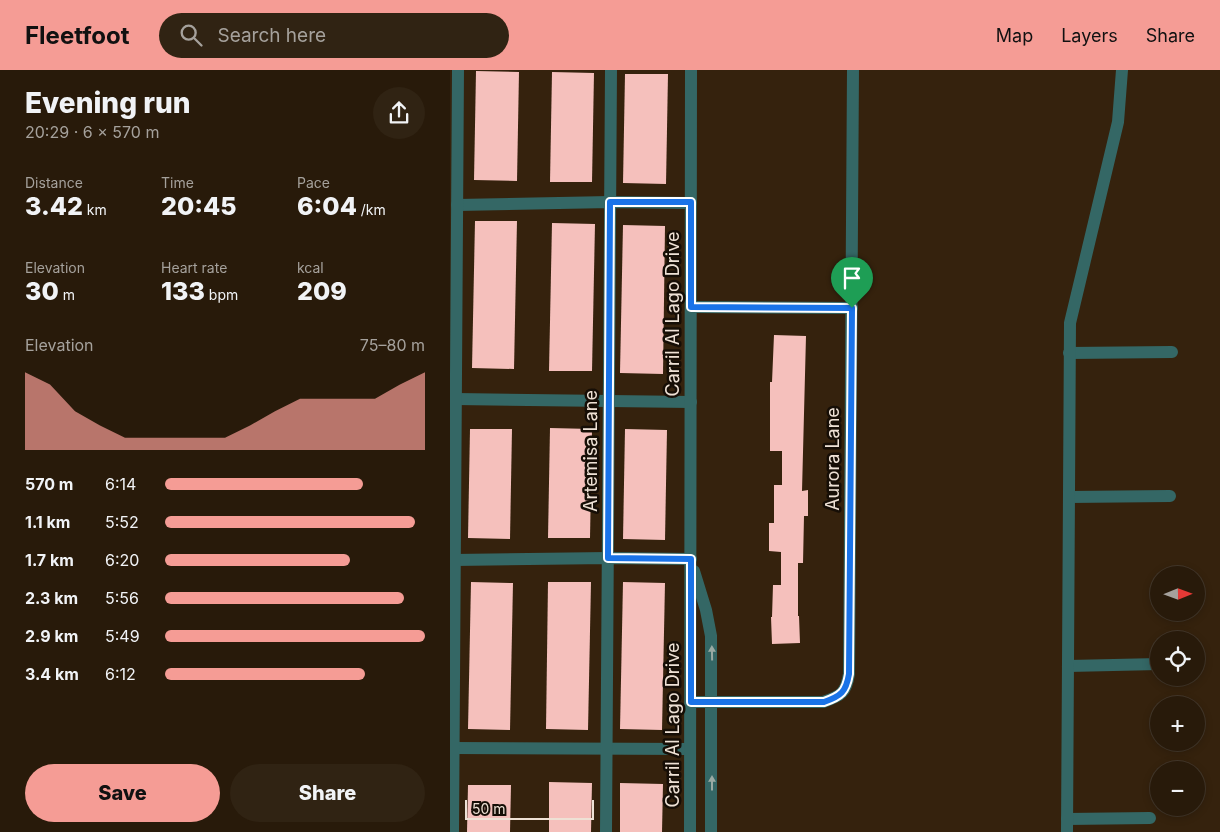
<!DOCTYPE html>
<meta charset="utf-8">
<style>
:root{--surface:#281a0a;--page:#302313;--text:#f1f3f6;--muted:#a5a19c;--line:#44382b;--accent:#f59c95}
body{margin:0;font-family:Inter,sans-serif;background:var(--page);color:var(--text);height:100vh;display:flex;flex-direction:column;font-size:19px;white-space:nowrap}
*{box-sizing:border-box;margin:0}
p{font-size:16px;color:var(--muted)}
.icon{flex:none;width:28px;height:28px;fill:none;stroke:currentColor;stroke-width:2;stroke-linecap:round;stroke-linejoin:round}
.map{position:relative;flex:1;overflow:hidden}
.drawer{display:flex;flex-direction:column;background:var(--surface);width:450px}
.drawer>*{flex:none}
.needle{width:32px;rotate:89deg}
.fabs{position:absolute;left:700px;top:496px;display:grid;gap:10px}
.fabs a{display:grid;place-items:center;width:55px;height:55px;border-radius:50%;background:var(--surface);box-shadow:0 2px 8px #0003,0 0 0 1px var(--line);font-size:25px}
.scale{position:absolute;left:15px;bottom:12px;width:129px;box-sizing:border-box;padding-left:5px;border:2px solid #eee1d5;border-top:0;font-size:14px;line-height:18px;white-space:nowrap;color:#eee1d5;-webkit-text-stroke:4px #160e06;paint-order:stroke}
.pin{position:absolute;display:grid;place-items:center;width:42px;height:42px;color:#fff;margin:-51px -21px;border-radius:50% 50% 50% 0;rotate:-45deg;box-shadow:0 0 5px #0007}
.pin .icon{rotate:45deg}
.round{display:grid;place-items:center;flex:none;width:52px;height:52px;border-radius:26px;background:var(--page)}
.head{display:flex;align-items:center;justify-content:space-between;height:85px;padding:0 25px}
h1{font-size:28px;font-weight:800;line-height:38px}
.figures{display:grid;grid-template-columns:repeat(3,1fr);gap:8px;height:85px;padding:5px 25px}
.figures div{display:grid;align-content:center}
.figures b{font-size:25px;font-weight:800}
.figures small{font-size:14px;font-weight:400}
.figures p{font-size:14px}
.chart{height:140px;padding:10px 25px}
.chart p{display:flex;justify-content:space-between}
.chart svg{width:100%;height:90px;margin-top:5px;fill:var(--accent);opacity:.7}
.action{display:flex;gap:10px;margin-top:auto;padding:10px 25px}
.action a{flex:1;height:58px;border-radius:30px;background:var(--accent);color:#111;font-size:20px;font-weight:800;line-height:58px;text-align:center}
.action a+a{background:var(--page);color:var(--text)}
ul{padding:0 25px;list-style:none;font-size:16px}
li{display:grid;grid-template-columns:80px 60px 1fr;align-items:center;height:38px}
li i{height:12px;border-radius:6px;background:var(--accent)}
header{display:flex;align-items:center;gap:30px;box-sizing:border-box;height:70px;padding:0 25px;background:var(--accent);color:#111}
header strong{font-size:24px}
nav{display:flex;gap:28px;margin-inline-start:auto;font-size:18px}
.search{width:350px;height:45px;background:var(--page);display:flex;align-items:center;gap:12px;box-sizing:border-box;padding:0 18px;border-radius:28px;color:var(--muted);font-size:19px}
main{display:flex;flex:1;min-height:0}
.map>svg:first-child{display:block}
.building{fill:#f5c0bc}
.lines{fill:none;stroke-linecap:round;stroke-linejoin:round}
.minor{stroke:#346765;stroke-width:12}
.oneway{fill:#9aaaa3}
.route-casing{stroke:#fff;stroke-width:10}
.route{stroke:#1a73e8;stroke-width:6}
.labels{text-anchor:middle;stroke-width:5;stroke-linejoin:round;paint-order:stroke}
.street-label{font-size:18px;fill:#eee1d5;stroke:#160e06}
</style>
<header>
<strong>Fleetfoot</strong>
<div class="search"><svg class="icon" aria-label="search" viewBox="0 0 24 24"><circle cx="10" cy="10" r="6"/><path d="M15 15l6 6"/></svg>Search here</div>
<nav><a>Map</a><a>Layers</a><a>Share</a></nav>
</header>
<main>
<section class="drawer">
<div class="head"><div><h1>Evening run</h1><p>20:29 · 6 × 570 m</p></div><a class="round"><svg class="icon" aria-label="share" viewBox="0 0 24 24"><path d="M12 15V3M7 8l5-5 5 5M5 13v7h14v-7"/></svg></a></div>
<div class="figures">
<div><p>Distance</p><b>3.42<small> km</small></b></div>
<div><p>Time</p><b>20:45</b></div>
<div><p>Pace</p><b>6:04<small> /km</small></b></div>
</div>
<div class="figures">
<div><p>Elevation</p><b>30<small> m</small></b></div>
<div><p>Heart rate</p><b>133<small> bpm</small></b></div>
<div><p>kcal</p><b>209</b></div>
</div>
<div class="chart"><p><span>Elevation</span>75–80 m</p>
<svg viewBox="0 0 160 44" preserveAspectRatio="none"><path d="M0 44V6L10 12L20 25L30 32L40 38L50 38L60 38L70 38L80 38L90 32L100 25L110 19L120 19L130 19L140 19L150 12L160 6V44z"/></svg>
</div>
<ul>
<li><b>570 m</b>6:14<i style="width:76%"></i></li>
<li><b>1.1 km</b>5:52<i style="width:96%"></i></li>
<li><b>1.7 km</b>6:20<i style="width:71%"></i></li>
<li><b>2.3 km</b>5:56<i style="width:92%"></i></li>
<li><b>2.9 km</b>5:49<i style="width:100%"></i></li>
<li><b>3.4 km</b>6:12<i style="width:77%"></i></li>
</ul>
<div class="action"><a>Save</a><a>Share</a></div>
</section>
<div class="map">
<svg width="770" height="762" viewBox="0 0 770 762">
<rect width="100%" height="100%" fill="#35220d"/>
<g class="building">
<path d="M 26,1 L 69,2 L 67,111 L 24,110 Z"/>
<path d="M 102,2 L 144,3 L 142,112 L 100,112 Z"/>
<path d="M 175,4 L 218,4 L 216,114 L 173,113 Z"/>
<path d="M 25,151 L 67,151 L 64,299 L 22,298 Z"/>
<path d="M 102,153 L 145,154 L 142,301 L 99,301 Z"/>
<path d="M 173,155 L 215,156 L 213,304 L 170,303 Z"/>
<path d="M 324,265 L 356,266 L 352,421 L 358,420 L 358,446 L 354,446 L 353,493 L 348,493 L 348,546 L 349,546 L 350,573 L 322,574 L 321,547 L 322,547 L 323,515 L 331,515 L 331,482 L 319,481 L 319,453 L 324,453 L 324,415 L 332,415 L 332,381 L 320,381 L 320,312 L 322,312 Z"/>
<path d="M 100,358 L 142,359 L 140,468 L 98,468 Z"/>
<path d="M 20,359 L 62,359 L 60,469 L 18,468 Z"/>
<path d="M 175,359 L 217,360 L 215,470 L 173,469 Z"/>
<path d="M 21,512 L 63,513 L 60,660 L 18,659 Z"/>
<path d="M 98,512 L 141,512 L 138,660 L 96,659 Z"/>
<path d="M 173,512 L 215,513 L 212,660 L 170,659 Z"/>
<path d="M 99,712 L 142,713 L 141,762 L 99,762 Z"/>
<path d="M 170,713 L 213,714 L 212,762 L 170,762 Z"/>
<path d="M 18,715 L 61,715 L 60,762 L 17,762 Z"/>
</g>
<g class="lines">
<g class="minor">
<path d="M 7,135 L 160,132 L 241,133"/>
<path d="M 241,237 L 402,238"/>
<path d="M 619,283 L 722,282"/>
<path d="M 6,329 L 241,332"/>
<path d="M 619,427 L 720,426"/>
<path d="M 4,490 L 158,488 L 241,489"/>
<path d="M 244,501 L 256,540 L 261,566 L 261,762"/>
<path d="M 618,596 L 709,594"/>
<path d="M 241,632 L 373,632 C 391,626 396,623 399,604 L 403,0"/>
<path d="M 2,678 L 240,679"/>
<path d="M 617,749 L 700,748"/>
<path d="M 3,762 L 8,0"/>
<path d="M 156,762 L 161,0"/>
<path d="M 240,762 L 241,0"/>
<path d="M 617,762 L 620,253 L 668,52 L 672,0"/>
</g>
</g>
<defs><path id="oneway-solid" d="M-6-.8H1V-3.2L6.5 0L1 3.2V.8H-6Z" transform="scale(1.25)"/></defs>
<g class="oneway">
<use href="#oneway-solid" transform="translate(262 583) rotate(-91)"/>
<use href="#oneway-solid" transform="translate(262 713) rotate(-90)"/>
</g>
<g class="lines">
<defs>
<path id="route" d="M 160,132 L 241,132 L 241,237 L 402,238 L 399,604 C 396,622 391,626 374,632 L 241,632 L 241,489 L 158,488 Z"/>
</defs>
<use href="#route" class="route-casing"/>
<use href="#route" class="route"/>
</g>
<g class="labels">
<g class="street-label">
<text transform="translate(223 244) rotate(-90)" y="6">Carril Al Lago Drive</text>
<text transform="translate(141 381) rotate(-90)" y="6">Artemisa Lane</text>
<text transform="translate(383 389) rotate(-90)" y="6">Aurora Lane</text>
<text transform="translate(223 655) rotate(-90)" y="6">Carril Al Lago Drive</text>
</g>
</g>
</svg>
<div class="fabs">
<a><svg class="needle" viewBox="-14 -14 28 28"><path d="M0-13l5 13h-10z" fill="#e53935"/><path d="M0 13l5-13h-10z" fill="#a5a19c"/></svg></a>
<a><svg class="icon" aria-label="locate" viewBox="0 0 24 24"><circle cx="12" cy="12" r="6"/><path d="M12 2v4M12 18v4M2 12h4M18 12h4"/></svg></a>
<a>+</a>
<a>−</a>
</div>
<div class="scale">50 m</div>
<div class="pin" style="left:402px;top:238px;background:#1e9e55"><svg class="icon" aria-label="arrive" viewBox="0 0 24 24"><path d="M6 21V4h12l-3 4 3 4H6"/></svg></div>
</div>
</main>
